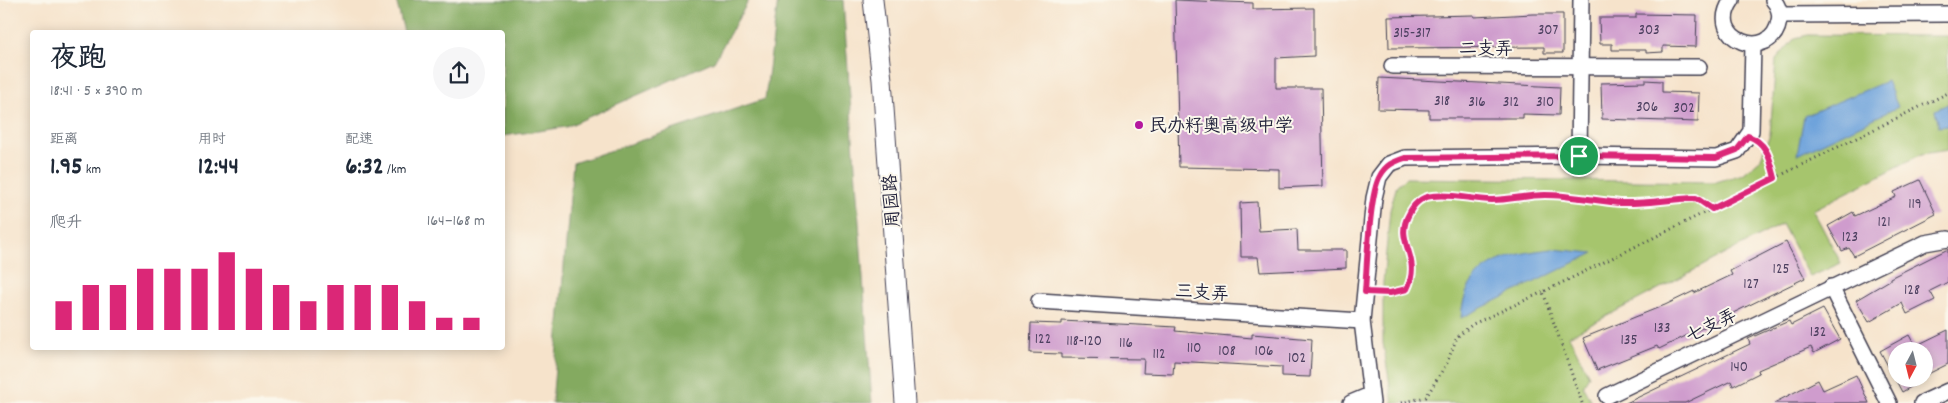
<!DOCTYPE html>
<html lang="zh">
<meta charset="utf-8">
<style>
:root{--surface:#fff;--page:#f6f6f7;--text:#1f2937;--muted:#747a83;--accent:#db2777}
body{margin:0;font-family:Dekko,"LXGW WenKai TC",sans-serif;background:var(--page);color:var(--text);height:100vh;display:flex;flex-direction:column;font-size:19px;white-space:nowrap}
*{box-sizing:border-box;margin:0}
p{font-size:16px;color:var(--muted)}
.icon{flex:none;width:28px;height:28px;fill:none;stroke:currentColor;stroke-width:2;stroke-linecap:round;stroke-linejoin:round}
.map{position:relative;flex:1;overflow:hidden}
.sheet{position:absolute;left:30px;top:30px;width:475px;height:320px;display:flex;flex-direction:column;background:var(--surface);border-radius:5px;box-shadow:0 2px 12px #0003}
.sheet>*{flex:none}
.needle{width:32px;rotate:187deg}
.fabs{position:absolute;left:1888px;top:342px;display:grid;gap:10px}
.fabs a{display:grid;place-items:center;width:45px;height:45px;border-radius:50%;background:var(--surface);box-shadow:0 2px 12px #0003;font-size:25px}
.pin{position:absolute;display:grid;place-items:center;width:42px;height:42px;color:#fff;margin:-21px;border:2px solid #fff;border-radius:50%;box-shadow:0 1px 5px #0007}
.round{display:grid;place-items:center;flex:none;width:52px;height:52px;border-radius:26px;background:var(--page)}
.head{display:flex;align-items:center;justify-content:space-between;height:85px;padding:0 20px}
h1{font-size:28px;font-weight:700;line-height:38px}
.figures{display:grid;grid-template-columns:repeat(3,1fr);gap:8px;height:85px;padding:5px 20px}
.figures div{display:grid;align-content:center}
.figures b{font-size:25px;font-weight:700}
.figures small{font-size:14px;font-weight:400}
.figures p{font-size:14px}
.chart{height:140px;padding:10px 20px}
.chart p{display:flex;justify-content:space-between}
.chart svg{width:100%;height:90px;margin-top:5px;stroke:var(--accent);stroke-width:6}
.map>svg:first-child{display:block}
.green{fill:#a6c56d;stroke:#647454}
.forest{fill:#84aa60;stroke:#53664e}
.water{fill:#6ea3db;stroke:#48628b}
.building{fill:#cf9ccd}
.lines{fill:none;stroke-linecap:round;stroke-linejoin:round}
.minor-casing{stroke:#423f51;stroke-width:18}
.tertiary-casing{stroke:#423f51;stroke-width:21}
.path{stroke:#423f51;stroke-width:3;stroke-dasharray:1 4;stroke-linecap:butt}
.minor{stroke:#fff;stroke-width:15}
.tertiary{stroke:#fff;stroke-width:19}
.route-casing{stroke:#fff;stroke-width:10}
.route{stroke:#db2777;stroke-width:6}
.poi-dot{fill:#b5179e;stroke:#fbf7ec;stroke-width:2}
.labels{text-anchor:middle;stroke-width:4;stroke-linejoin:round;paint-order:stroke}
.number-label{font-size:15px;fill:#4d4060}
.street-label{font-size:18px;fill:#22223b;stroke:#fbf7ec}
.poi-label{font-size:18px;fill:#22223b;stroke:#fbf7ec;text-anchor:start}
</style>
<div class="map">
<svg width="1948" height="403" viewBox="0 0 1948 403">
<rect width="100%" height="100%" fill="#fbf7ec"/>
<filter id="ink" filterUnits="userSpaceOnUse"><feTurbulence type="fractalNoise" baseFrequency=".02" numOctaves="2"/><feDisplacementMap in="SourceGraphic" scale="10" xChannelSelector="R" yChannelSelector="G"/><feConvolveMatrix kernelMatrix="1 2 1 2 8 2 1 2 1" color-interpolation-filters="sRGB"/></filter>
<filter id="wash" filterUnits="userSpaceOnUse"><feTurbulence type="fractalNoise" baseFrequency=".0096" numOctaves="4" result="noise"/><feDisplacementMap in="SourceGraphic" scale="20" xChannelSelector="R" yChannelSelector="G"/><feGaussianBlur stdDeviation="1.12" result="paint"/><feColorMatrix in="noise" values="0 0 0 0 0 0 0 0 0 0 0 0 0 0 0 0 0 1.4 0 .05"/><feComposite in="paint" operator="in"/></filter>
<g filter="url(#wash)">
<rect width="100%" height="100%" fill="#f6e3cb"/>
<path class="green" d="M 1808,35 L 1948,36 L 1948,150 L 1922,154 L 1813,210 L 1841,263 L 1810,277 L 1782,224 L 1569,336 L 1589,376 L 1583,386 L 1592,403 L 1393,403 L 1383,343 L 1383,283 L 1390,210 L 1397,185 L 1406,178 L 1716,182 L 1743,174 L 1760,160 L 1770,134 L 1776,60 L 1795,38 Z"/>
<g class="forest">
<path d="M 396,0 L 749,0 L 714,61 L 566,127 L 503,136 L 502,32 L 404,32 Z"/>
<path d="M 778,0 L 843,0 L 872,403 L 552,403 L 573,163 L 765,99 Z"/>
</g>
<g class="water">
<path d="M 1887,81 L 1898,107 L 1797,155 L 1804,116 Z"/>
<path d="M 1948,104 L 1948,126 L 1939,127 L 1935,110 Z"/>
<path d="M 1552,249 L 1594,253 L 1461,318 C 1464,264 1506,254 1552,249 Z"/>
</g>
<g id="blocks">
<g class="building">
<path d="M 1175,0 L 1253,3 L 1253,9 L 1314,8 L 1314,56 L 1276,58 L 1276,88 L 1321,88 L 1323,186 L 1279,188 L 1279,169 L 1179,167 Z"/>
<path d="M 1533,14 L 1563,14 L 1563,53 L 1544,53 L 1544,47 L 1389,48 L 1388,17 L 1474,15 L 1474,17 Z"/>
<path d="M 1636,14 L 1697,15 L 1696,47 L 1663,46 L 1663,52 L 1646,53 L 1646,50 L 1612,50 L 1612,44 L 1600,44 L 1599,18 L 1636,18 Z"/>
<path d="M 1379,78 L 1560,87 L 1559,115 L 1523,114 L 1523,118 L 1429,118 L 1429,110 L 1378,109 Z"/>
<path d="M 1645,80 L 1662,81 L 1662,92 L 1699,93 L 1698,122 L 1602,119 L 1601,83 L 1645,82 Z"/>
<path d="M 1920,180 L 1936,214 L 1854,256 L 1849,248 L 1842,251 L 1828,226 L 1853,212 L 1855,216 L 1896,197 L 1894,192 Z"/>
<path d="M 1257,202 L 1259,231 L 1297,229 L 1298,250 L 1346,250 L 1346,268 L 1260,272 L 1258,257 L 1241,257 L 1240,203 Z"/>
<path d="M 1786,242 L 1805,278 L 1659,349 L 1657,346 L 1597,370 L 1583,338 L 1665,305 L 1694,291 L 1694,293 L 1732,275 L 1730,271 Z"/>
<path d="M 1948,249 L 1948,282 L 1930,291 L 1935,300 L 1907,314 L 1902,303 L 1869,322 L 1856,300 L 1890,280 L 1890,278 Z"/>
<path d="M 1823,309 L 1840,339 L 1814,353 L 1811,347 L 1758,370 L 1759,373 L 1733,386 L 1731,381 L 1685,403 L 1626,403 L 1750,344 L 1748,339 L 1789,321 L 1791,325 Z"/>
<path d="M 1062,321 L 1176,327 L 1175,331 L 1252,338 L 1252,334 L 1312,339 L 1310,377 L 1282,376 L 1282,367 L 1174,361 L 1173,374 L 1143,373 L 1144,359 L 1061,358 L 1061,354 L 1030,353 L 1031,323 L 1062,324 Z"/>
<path d="M 1948,330 L 1948,364 L 1924,376 L 1924,351 L 1896,351 L 1896,379 L 1917,379 L 1918,383 L 1902,392 L 1880,351 L 1909,335 L 1915,346 Z"/>
<path d="M 1856,375 L 1869,403 L 1774,403 L 1818,380 L 1823,390 Z"/>
</g>
</g>
</g>
<g filter="url(#ink)">
<use href="#blocks" fill-opacity="0" stroke="#423f51" stroke-width="1"/>
<g class="lines">
<defs>
<g id="minor">
<path d="M 1732,0 C 1704,40 1772,64 1779,21 C 1781,14 1778,5 1773,0"/>
<path d="M 1780,15 L 1948,14"/>
<path d="M 1392,66 L 1699,67"/>
<path d="M 1579,156 L 1581,0"/>
<path d="M 1831,287 L 1889,403"/>
<path d="M 1039,301 L 1362,321"/>
<path d="M 1607,396 L 1925,243 L 1948,239"/>
<path d="M 1351,403 L 1370,395"/>
<path d="M 1372,403 L 1362,321 L 1374,198 L 1379,177 L 1389,164 L 1405,158 L 1579,156 L 1716,158 L 1737,151 L 1751,131 L 1753,45"/>
<path d="M 1922,403 L 1948,391"/>
</g>
<path id="tertiary" d="M 873,0 L 882,80 L 905,403"/>
</defs>
<use href="#minor" class="minor-casing"/>
<use href="#tertiary" class="tertiary-casing"/>
<g class="path">
<path d="M 1775,178 L 1948,93"/>
<path d="M 1381,293 L 1407,289 L 1413,277 L 1413,260 L 1406,247 L 1403,229 L 1408,215 L 1417,202 L 1429,196 L 1446,195 L 1490,200 L 1544,195 L 1622,203 L 1696,198 L 1712,209"/>
<path d="M 1401,403 L 1426,397 L 1447,363 L 1457,337 L 1473,324 L 1543,292"/>
<path d="M 1582,403 L 1543,292 L 1775,178 L 1765,146 L 1762,143"/>
</g>
<use href="#minor" class="minor"/>
<use href="#tertiary" class="tertiary"/>
</g>
</g>
<g class="lines" filter="url(#ink)">
<defs>
<path id="route" d="M 1748,136 C 1768,143 1770,160 1775,178 L 1712,209 L 1696,198 C 1671,199 1645,204 1620,203 C 1595,201 1570,195 1545,195 C 1527,195 1510,200 1492,200 C 1472,200 1452,193 1432,196 C 1421,197 1413,205 1409,214 C 1393,242 1423,256 1407,289 L 1390,293 L 1365,292 C 1367,267 1369,194 1380,176 C 1386,165 1393,162 1405,158 L 1579,156 L 1716,158 L 1737,150 Z"/>
</defs>
<use href="#route" class="route-casing"/>
<use href="#route" class="route"/>
</g>
<circle class="poi-dot" cx="1139" cy="125" r="5"/>
<g class="labels">
<g class="number-label">
<text x="1548" y="34">307</text>
<text x="1649" y="34">303</text>
<text x="1412" y="37">315-317</text>
<text x="1442" y="105">318</text>
<text x="1477" y="106">316</text>
<text x="1511" y="106">312</text>
<text x="1545" y="106">310</text>
<text x="1647" y="111">306</text>
<text x="1684" y="112">302</text>
<text x="1915" y="208">119</text>
<text x="1884" y="226">121</text>
<text x="1850" y="241">123</text>
<text x="1781" y="273">125</text>
<text x="1751" y="288">127</text>
<text x="1912" y="294">128</text>
<text x="1662" y="332">133</text>
<text x="1818" y="336">132</text>
<text x="1043" y="343">122</text>
<text x="1629" y="344">135</text>
<text x="1084" y="345">118-120</text>
<text x="1126" y="347">116</text>
<text x="1194" y="352">110</text>
<text x="1227" y="355">108</text>
<text x="1264" y="355">106</text>
<text x="1159" y="358">112</text>
<text x="1297" y="362">102</text>
<text x="1739" y="371">140</text>
</g>
<g class="street-label">
<text x="1486" y="54">二支弄</text>
<text transform="translate(891 201) rotate(-94)" y="6">周园路</text>
<text transform="translate(1202 292) rotate(4)" y="6">三支弄</text>
<text transform="translate(1711 325) rotate(-26)" y="6">七支弄</text>
</g>
<g class="poi-label">
<text x="1149" y="131">民办籽奥高级中学</text>
</g>
</g>
</svg>
<div class="fabs">
<a><svg class="needle" viewBox="-14 -14 28 28"><path d="M0-13l5 13h-10z" fill="#e53935"/><path d="M0 13l5-13h-10z" fill="#747a83"/></svg></a>
</div>
<div class="pin" style="left:1579px;top:156px;background:#1e9e55"><svg class="icon" aria-label="arrive" viewBox="0 0 24 24"><path d="M6 21V4h12l-3 4 3 4H6"/></svg></div>
<section class="sheet">
<div class="head"><div><h1>夜跑</h1><p>18:41 · 5 × 390 m</p></div><a class="round"><svg class="icon" aria-label="share" viewBox="0 0 24 24"><path d="M12 15V3M7 8l5-5 5 5M5 13v7h14v-7"/></svg></a></div>
<div class="figures">
<div><p>距离</p><b>1.95<small> km</small></b></div>
<div><p>用时</p><b>12:44</b></div>
<div><p>配速</p><b>6:32<small> /km</small></b></div>
</div>
<div class="chart"><p><span>爬升</span>164–168 m</p>
<svg viewBox="0 0 160 44" preserveAspectRatio="none"><path d="M5 44V30M15 44V22M25 44V22M35 44V14M45 44V14M55 44V14M65 44V6M75 44V14M85 44V22M95 44V30M105 44V22M115 44V22M125 44V22M135 44V30M145 44V38M155 44V38"/></svg>
</div>
</section>
</div>
